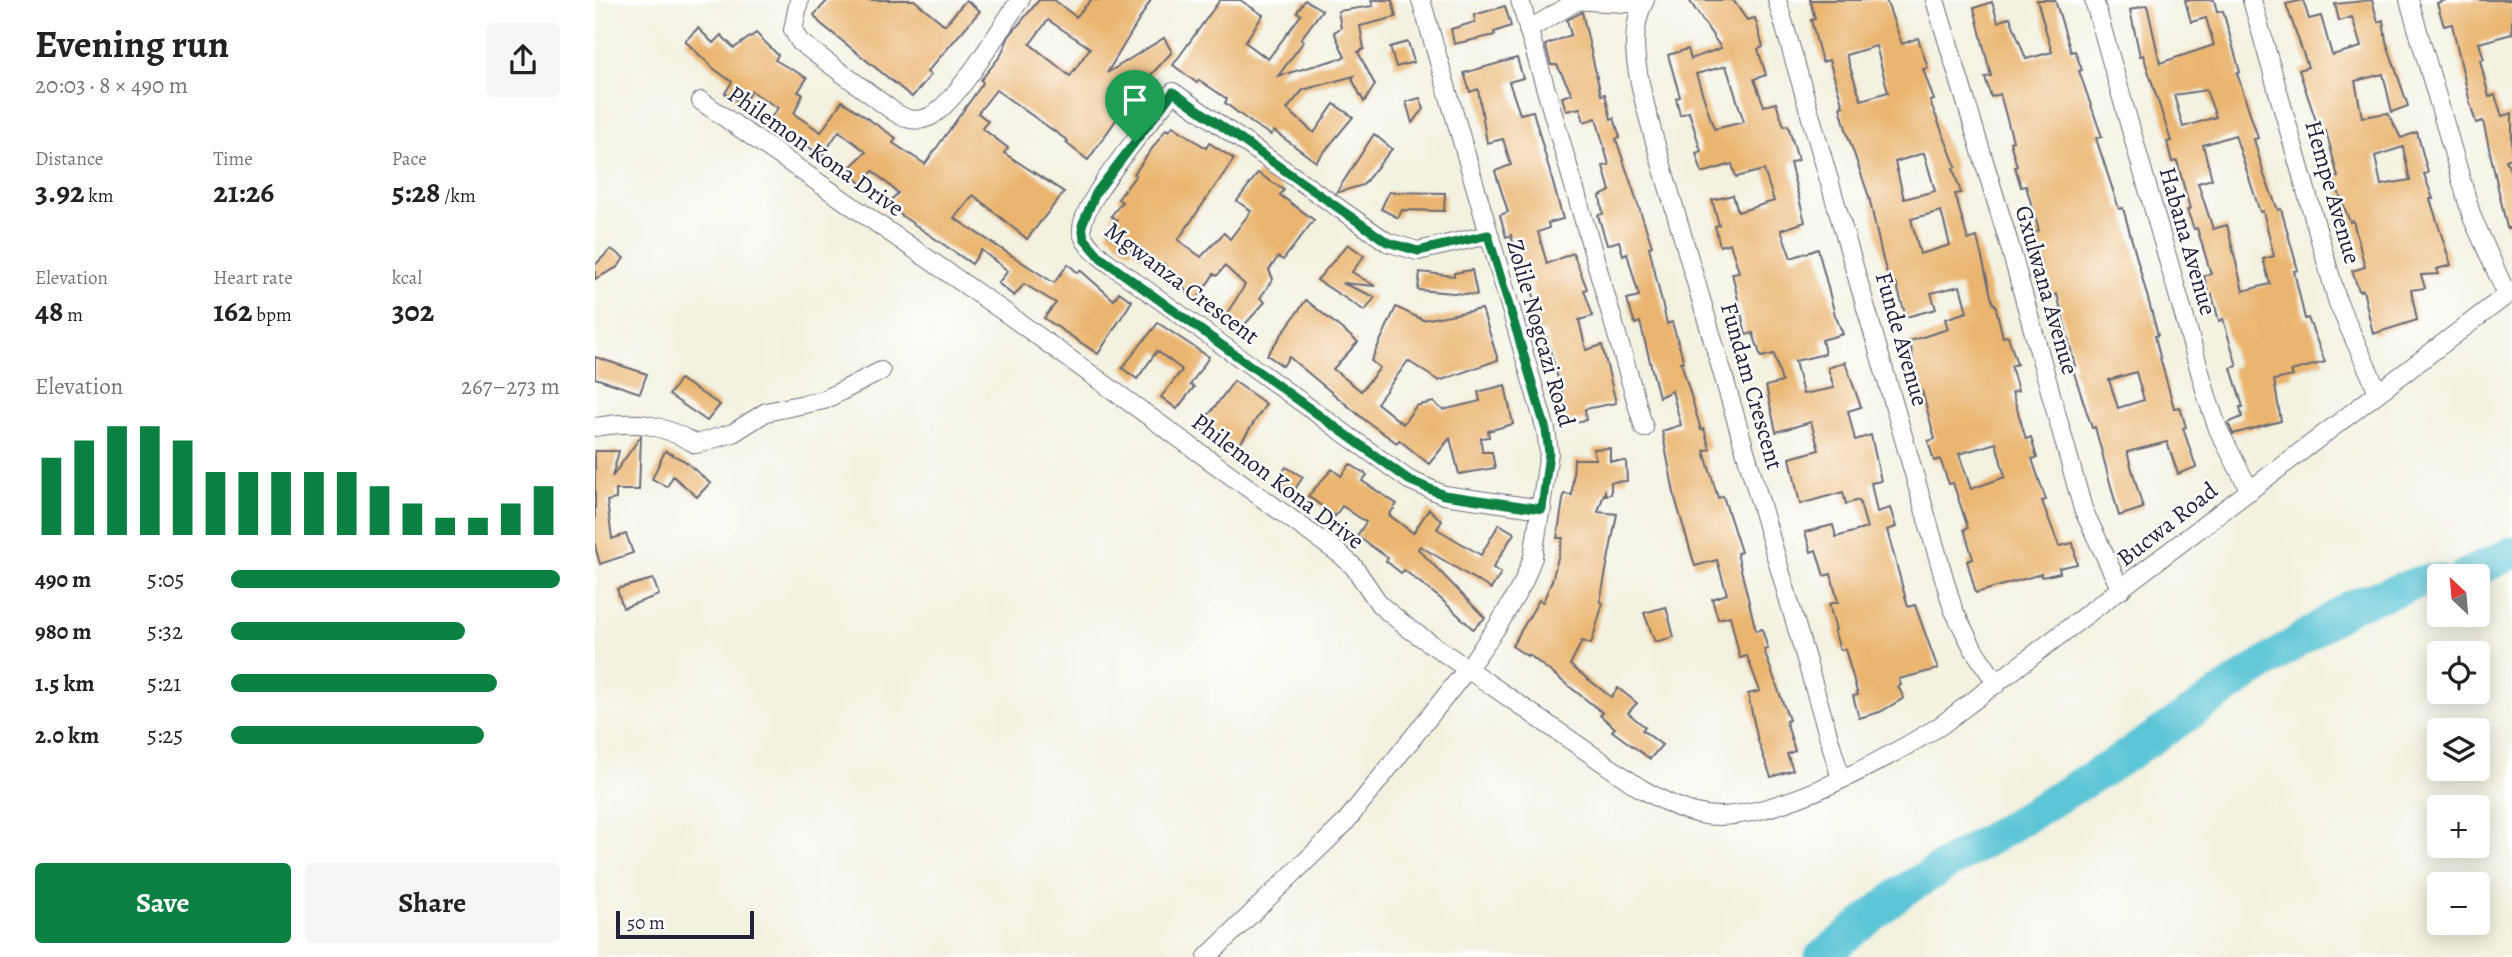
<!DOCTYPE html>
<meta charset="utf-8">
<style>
:root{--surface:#fff;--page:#f6f6f6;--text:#222;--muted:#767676;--accent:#0b8043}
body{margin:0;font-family:Alegreya,serif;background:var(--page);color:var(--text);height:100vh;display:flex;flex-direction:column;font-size:26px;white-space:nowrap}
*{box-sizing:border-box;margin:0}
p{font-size:23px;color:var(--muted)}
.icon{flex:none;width:38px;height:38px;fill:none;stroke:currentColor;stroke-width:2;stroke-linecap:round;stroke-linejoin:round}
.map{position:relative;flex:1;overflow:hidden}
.side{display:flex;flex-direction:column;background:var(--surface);width:595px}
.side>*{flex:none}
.needle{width:46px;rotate:334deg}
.fabs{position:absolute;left:1832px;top:564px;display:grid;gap:14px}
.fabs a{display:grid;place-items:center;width:63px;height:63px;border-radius:7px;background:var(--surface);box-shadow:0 4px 18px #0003;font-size:35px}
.scale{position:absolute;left:21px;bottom:18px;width:138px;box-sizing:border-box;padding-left:7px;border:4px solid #22223b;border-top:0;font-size:19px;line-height:24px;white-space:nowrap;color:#22223b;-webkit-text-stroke:5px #fff;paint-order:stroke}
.pin{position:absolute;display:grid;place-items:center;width:60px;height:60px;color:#fff;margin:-72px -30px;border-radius:50% 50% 50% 0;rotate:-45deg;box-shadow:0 0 7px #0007}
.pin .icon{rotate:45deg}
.round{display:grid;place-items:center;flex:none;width:74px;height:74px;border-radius:7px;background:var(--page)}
.head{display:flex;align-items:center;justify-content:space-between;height:119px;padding:0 35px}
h1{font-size:38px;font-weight:700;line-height:52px}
.metrics{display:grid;grid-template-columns:repeat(3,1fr);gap:10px;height:119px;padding:7px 35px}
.metrics div{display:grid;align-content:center}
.metrics b{font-size:30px;font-weight:700}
.metrics small{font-size:19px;font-weight:400}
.metrics p{font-size:19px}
.chart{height:196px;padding:14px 35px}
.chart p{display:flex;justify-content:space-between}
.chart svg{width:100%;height:126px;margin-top:7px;stroke:var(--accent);stroke-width:6}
.button{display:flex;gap:14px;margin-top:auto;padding:14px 35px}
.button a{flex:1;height:80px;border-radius:7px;background:var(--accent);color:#fff;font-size:28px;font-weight:700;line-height:80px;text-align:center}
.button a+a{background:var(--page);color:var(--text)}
ul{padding:0 35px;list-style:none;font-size:23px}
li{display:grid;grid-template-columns:112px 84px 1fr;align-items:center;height:52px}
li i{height:18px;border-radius:9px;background:var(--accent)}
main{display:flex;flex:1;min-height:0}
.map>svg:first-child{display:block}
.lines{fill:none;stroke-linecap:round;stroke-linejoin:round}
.river{stroke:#5bc5d6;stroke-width:33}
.building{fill:#eab570;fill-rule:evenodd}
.street-casing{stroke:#6b6a75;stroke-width:20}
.street{stroke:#fff;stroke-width:18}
.route-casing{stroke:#fff;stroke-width:14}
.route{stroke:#0b8043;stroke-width:9}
.labels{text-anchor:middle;stroke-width:5;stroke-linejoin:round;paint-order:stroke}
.street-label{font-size:24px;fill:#22223b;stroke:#fff}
</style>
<main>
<section class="side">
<div class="head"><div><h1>Evening run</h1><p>20:03 · 8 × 490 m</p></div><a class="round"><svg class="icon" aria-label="share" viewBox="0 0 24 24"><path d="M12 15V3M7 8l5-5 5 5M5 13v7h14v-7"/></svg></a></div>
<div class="metrics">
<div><p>Distance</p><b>3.92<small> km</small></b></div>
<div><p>Time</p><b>21:26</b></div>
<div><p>Pace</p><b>5:28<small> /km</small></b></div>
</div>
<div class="metrics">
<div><p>Elevation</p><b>48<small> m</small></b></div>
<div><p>Heart rate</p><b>162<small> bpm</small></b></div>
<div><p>kcal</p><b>302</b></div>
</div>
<div class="chart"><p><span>Elevation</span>267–273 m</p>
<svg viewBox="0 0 160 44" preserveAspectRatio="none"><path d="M5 44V17M15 44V11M25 44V6M35 44V6M45 44V11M55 44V22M65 44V22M75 44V22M85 44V22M95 44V22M105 44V27M115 44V33M125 44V38M135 44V38M145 44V33M155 44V27"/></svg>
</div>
<ul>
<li><b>490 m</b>5:05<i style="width:100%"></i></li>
<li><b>980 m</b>5:32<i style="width:71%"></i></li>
<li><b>1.5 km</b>5:21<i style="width:81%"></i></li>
<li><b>2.0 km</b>5:25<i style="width:77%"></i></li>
</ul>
<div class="button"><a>Save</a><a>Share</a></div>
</section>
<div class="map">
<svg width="1917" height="957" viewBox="0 0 1917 957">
<rect width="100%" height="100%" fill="#fff"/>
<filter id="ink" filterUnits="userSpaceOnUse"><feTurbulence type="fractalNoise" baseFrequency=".0143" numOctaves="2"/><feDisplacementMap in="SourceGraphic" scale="14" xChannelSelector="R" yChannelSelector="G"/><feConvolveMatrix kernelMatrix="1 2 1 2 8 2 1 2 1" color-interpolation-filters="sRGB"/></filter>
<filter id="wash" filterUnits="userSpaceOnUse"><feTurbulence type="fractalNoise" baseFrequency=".00686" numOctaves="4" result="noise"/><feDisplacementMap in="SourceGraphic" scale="28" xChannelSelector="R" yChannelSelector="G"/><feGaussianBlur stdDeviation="1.57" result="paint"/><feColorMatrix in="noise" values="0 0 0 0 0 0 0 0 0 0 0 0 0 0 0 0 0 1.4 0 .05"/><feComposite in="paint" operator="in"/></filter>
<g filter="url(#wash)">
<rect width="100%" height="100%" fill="#f3f1e0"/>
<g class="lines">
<g class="river">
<path d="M 1869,576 L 1917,553"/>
<path d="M 1226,957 L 1308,891 L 1519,764 L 1756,606 L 1825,582 L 1844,580"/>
</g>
</g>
<g id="blocks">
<g class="building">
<path d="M 233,0 L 319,0 L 350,25 L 371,0 L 385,11 L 332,72 L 336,75 L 317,97 L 225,23 L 219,15 Z"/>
<path d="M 444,0 L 459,0 L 481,17 L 496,0 L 556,0 L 512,73 L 569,38 L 577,52 L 542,90 L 493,160 L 471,143 L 473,141 L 401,90 L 383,113 L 393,121 L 387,128 L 413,148 L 409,153 L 469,192 L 432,239 L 378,195 L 359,218 L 459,283 L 473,264 L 483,273 L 485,270 L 519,300 L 524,292 L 537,301 L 503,354 L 449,318 L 461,303 L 429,284 L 419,296 L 403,283 L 413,271 L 386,250 L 377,264 L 307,216 L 293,203 L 303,193 L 278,171 L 267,184 L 252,170 L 271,152 L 244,131 L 227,156 L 174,120 L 183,108 L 156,91 L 148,104 L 130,93 L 137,82 L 118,68 L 90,41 L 103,28 L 118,43 L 126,35 L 139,48 L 161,33 L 183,55 L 180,60 L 212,78 L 203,92 L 208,94 L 199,114 L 226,132 L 247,101 L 301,138 L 298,143 L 330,164 L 388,83 L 386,80 L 406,55 L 414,36 ZM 453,20 L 495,48 L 475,76 L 435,44 Z"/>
<path d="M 625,0 L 645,0 L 668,15 L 650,42 L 673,59 L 706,15 L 702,12 L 710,0 L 727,10 L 706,39 L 709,41 L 683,76 L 750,57 L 739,32 L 746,28 L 743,11 L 778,6 L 776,0 L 797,0 L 801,17 L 765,26 L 769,49 L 763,52 L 780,85 L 769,102 L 757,79 L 759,76 L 708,90 L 692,109 L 719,133 L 739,104 L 758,117 L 721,162 L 679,131 L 676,135 L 658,124 L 630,103 L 632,99 L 604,80 L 602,83 L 578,65 Z"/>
<path d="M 1094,0 L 1138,0 L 1152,20 L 1160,18 L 1168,47 L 1163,49 L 1171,75 L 1159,79 L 1169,106 L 1181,103 L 1189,126 L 1193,125 L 1203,160 L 1195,163 L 1210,222 L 1186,230 L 1196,258 L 1223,249 L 1240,315 L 1248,334 L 1227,340 L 1230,354 L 1200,361 L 1208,394 L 1239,388 L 1233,368 L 1250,362 L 1266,407 L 1253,411 L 1260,440 L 1276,435 L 1286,481 L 1276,483 L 1282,512 L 1295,508 L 1301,527 L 1292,530 L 1313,607 L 1320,605 L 1343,669 L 1304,679 L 1306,685 L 1303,686 L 1309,698 L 1285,712 L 1264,718 L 1258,696 L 1263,695 L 1250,649 L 1245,650 L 1239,630 L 1241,630 L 1234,604 L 1243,602 L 1236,574 L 1229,576 L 1221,550 L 1216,552 L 1210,532 L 1238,525 L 1241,537 L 1272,528 L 1264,500 L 1251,504 L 1248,492 L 1205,504 L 1195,458 L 1224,450 L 1216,422 L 1181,432 L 1171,386 L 1187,382 L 1179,354 L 1166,357 L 1158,333 L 1151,335 L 1137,273 L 1144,272 L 1135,243 L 1125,246 L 1120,226 L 1124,225 L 1117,200 L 1138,195 L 1143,212 L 1179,201 L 1169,170 L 1141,177 L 1137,164 L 1107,173 L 1101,153 L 1106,151 L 1094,112 L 1085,115 L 1081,98 L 1085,97 L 1073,55 L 1093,49 L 1096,59 L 1126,48 ZM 1131,66 L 1149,122 L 1119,129 L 1101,74 Z"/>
<path d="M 1215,0 L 1291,0 L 1307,44 L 1323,38 L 1333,68 L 1328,69 L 1339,100 L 1335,101 L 1361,167 L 1358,168 L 1366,193 L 1360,194 L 1373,240 L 1382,237 L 1398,304 L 1400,304 L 1408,337 L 1413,336 L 1422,364 L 1416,366 L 1423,391 L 1417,392 L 1431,439 L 1436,437 L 1442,458 L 1437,459 L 1451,500 L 1447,501 L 1464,546 L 1478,543 L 1482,564 L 1464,568 L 1465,573 L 1447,577 L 1446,574 L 1381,593 L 1372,561 L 1378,559 L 1369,529 L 1373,528 L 1358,483 L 1354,484 L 1345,459 L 1339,461 L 1333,441 L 1340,439 L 1327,391 L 1323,392 L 1315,341 L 1353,329 L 1350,319 L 1372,312 L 1365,286 L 1336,293 L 1341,309 L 1311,317 L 1301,283 L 1296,285 L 1288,260 L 1274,197 L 1252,133 L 1245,107 L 1248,106 L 1234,60 L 1227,62 L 1216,20 L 1220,19 ZM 1281,46 L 1293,92 L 1266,100 L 1251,55 ZM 1329,153 L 1340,191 L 1309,199 L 1300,162 ZM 1346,211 L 1355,245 L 1325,254 L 1316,219 ZM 1401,443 L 1410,477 L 1376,489 L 1364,454 Z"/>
<path d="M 1442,0 L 1460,0 L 1476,52 L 1480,51 L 1487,70 L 1484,71 L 1507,137 L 1501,138 L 1524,209 L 1528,208 L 1563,335 L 1560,336 L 1566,361 L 1579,408 L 1585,407 L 1591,427 L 1588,428 L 1601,467 L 1583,474 L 1572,442 L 1532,452 L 1548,508 L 1524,516 L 1500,427 L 1497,428 L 1477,367 L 1480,366 L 1462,294 L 1452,297 L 1445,272 L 1448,271 L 1436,234 L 1444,231 L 1431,186 L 1426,187 L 1420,167 L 1422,166 L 1415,142 L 1418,141 L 1405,94 L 1396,97 L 1390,77 L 1396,76 L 1379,8 L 1397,2 L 1403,22 L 1415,17 L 1431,59 L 1457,52 ZM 1541,372 L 1549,400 L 1523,408 L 1514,380 Z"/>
<path d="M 1590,0 L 1619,0 L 1622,12 L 1628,11 L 1645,72 L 1642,73 L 1663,138 L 1659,139 L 1669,175 L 1683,210 L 1686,209 L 1703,270 L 1699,271 L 1710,319 L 1713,318 L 1730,362 L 1696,371 L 1698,376 L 1679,380 L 1686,421 L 1638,434 L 1633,423 L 1647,417 L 1645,407 L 1648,407 L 1636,368 L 1642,366 L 1628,319 L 1624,321 L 1617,295 L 1614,296 L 1609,276 L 1616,274 L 1602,228 L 1599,229 L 1592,210 L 1595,209 L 1582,161 L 1577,162 L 1572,142 L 1576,141 L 1548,55 L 1545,56 L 1535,10 L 1552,5 L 1565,63 L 1619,45 L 1611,18 L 1596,22 ZM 1611,90 L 1621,117 L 1588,127 L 1579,95 ZM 1640,135 L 1665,212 L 1668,211 L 1679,256 L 1668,259 L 1675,284 L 1648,291 L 1632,225 L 1618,229 L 1603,183 L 1617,179 L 1608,145 Z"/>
<path d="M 1708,0 L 1714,19 L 1726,16 L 1737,55 L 1766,47 L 1757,17 L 1744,21 L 1740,4 L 1777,0 L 1783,22 L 1788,20 L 1791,41 L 1813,106 L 1797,112 L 1788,74 L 1760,81 L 1767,117 L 1793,113 L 1806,138 L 1822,132 L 1833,173 L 1829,174 L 1838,199 L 1835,199 L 1856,265 L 1842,269 L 1844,274 L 1826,275 L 1830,288 L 1816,290 L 1822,320 L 1778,334 L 1768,290 L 1764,291 L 1757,271 L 1770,267 L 1758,221 L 1755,222 L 1738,178 L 1743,177 L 1731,131 L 1725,133 L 1704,70 L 1713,67 L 1691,4 ZM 1808,147 L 1815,180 L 1786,185 L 1780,156 Z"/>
<path d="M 1851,0 L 1917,0 L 1917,34 L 1884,43 L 1889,59 L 1885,60 L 1894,97 L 1900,95 L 1907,116 L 1917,113 L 1917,158 L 1911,160 L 1917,175 L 1917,228 L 1912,228 L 1888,121 L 1881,123 L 1875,103 L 1857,24 L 1849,26 L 1842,3 Z"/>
<path d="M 910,6 L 916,26 L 899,32 L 900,35 L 859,44 L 856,29 L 880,22 L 879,15 Z"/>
<path d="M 987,12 L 1006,95 L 1010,94 L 1016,119 L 1019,118 L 1025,137 L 1021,139 L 1057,246 L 1054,247 L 1072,324 L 1077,322 L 1089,362 L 1086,362 L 1106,430 L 1109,429 L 1115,449 L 1109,451 L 1123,498 L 1128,496 L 1146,552 L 1142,553 L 1161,631 L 1167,629 L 1173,649 L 1169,650 L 1194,720 L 1191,721 L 1200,751 L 1192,754 L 1198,770 L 1176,777 L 1163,741 L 1153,694 L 1165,691 L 1152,656 L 1145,658 L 1135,616 L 1123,619 L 1117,599 L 1132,594 L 1122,560 L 1100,566 L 1080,498 L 1067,431 L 1086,425 L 1077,391 L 1064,397 L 1045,322 L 1040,324 L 1032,299 L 1044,296 L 1032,253 L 1028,255 L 1024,241 L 1012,245 L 1003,215 L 1008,214 L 1005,196 L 1015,191 L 1008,166 L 1014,165 L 1001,118 L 989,122 L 985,108 L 971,111 L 967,97 L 977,94 L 962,65 L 956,65 L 950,45 L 976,35 L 972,20 Z"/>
<path d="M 813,42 L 819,62 L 801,67 L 795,47 Z"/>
<path d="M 922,58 L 928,78 L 914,82 L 925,114 L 938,111 L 968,219 L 953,223 L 954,228 L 943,232 L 952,264 L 978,253 L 992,289 L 989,290 L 998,316 L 984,320 L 991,350 L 1007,345 L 1021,403 L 990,409 L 991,420 L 969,424 L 964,397 L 968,396 L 950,332 L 944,334 L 938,313 L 942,312 L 936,283 L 930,285 L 916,235 L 911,237 L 905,215 L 913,212 L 900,171 L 916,165 L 908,139 L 892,143 L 883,89 L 875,92 L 869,73 Z"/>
<path d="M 825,98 L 829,109 L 817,123 L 811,102 Z"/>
<path d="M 578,126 L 611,148 L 614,143 L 639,159 L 583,240 L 606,257 L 629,233 L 635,239 L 656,211 L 642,201 L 663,173 L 689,190 L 685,195 L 719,220 L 688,260 L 683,257 L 674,270 L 678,279 L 665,298 L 670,302 L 645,330 L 629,318 L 650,285 L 630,266 L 622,276 L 619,274 L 600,302 L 569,264 L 565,270 L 537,249 L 535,252 L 511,233 L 522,220 L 516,216 L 527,202 L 523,199 L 541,175 L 539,174 L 571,129 L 574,131 Z"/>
<path d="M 779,134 L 797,149 L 768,185 L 741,193 Z"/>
<path d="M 794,192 L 850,193 L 849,211 L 807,210 L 803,218 L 786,209 Z"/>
<path d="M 753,244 L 769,256 L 757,272 L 780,286 L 747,283 L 780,297 L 770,311 L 722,280 Z"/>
<path d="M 16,249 L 29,258 L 23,267 L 0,279 L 0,265 Z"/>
<path d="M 877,270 L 882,295 L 823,290 L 825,272 L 859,276 L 859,273 Z"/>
<path d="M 711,300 L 763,342 L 738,369 L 766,391 L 785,368 L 776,361 L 801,307 L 828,320 L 887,309 L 903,360 L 844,381 L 813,361 L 782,403 L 808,424 L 821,406 L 838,402 L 848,410 L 885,401 L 883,392 L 910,385 L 918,424 L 893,431 L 894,437 L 886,438 L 887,452 L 897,452 L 900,468 L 864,474 L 855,438 L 834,464 L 804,440 L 802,443 L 771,421 L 694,357 L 688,366 L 672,355 Z"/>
<path d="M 563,323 L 614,357 L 595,385 L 599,387 L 582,409 L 566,397 L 587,370 L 585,368 L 562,351 L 542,379 L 527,368 Z"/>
<path d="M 0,357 L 52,374 L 45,393 L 0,378 Z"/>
<path d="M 85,379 L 125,405 L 112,421 L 74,395 Z"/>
<path d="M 639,381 L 671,404 L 643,447 L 631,439 L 627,444 L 604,428 Z"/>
<path d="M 46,436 L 44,490 L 21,490 L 21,499 L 12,501 L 17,539 L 31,534 L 38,553 L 5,564 L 0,546 L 0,451 L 24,451 L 17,477 Z"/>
<path d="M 1015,448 L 1015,461 L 1031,461 L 1032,481 L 1016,482 L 1016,494 L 1011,495 L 1010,491 L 1003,512 L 1022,514 L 1005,602 L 1008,603 L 996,644 L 987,641 L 975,665 L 1016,697 L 1023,688 L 1042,703 L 1033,713 L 1050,727 L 1047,730 L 1067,745 L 1055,759 L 1017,731 L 1020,728 L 1005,715 L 1008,713 L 933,654 L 932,656 L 917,646 L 944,600 L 948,602 L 957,581 L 968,538 L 962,538 L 969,494 L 977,495 L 979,459 L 1001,459 L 998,449 Z"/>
<path d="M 70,451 L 90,461 L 115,483 L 102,497 L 78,476 L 72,487 L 57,479 Z"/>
<path d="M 755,464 L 772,475 L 767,481 L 802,504 L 794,515 L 818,533 L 834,509 L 847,521 L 842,529 L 886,555 L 904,524 L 919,533 L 898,568 L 906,573 L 896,589 L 825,546 L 823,549 L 890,618 L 878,629 L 846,599 L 809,570 L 806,573 L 791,561 L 793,558 L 762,536 L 771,522 L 747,506 L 740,516 L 713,496 L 737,469 L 746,476 Z"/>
<path d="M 691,467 L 708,477 L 698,492 L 681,481 Z"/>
<path d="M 58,579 L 64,595 L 28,608 L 22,589 Z"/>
<path d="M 1071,607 L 1079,637 L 1060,642 L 1049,613 Z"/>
</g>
</g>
</g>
<g filter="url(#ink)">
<use href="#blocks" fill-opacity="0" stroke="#6b6a75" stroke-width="2"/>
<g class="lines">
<defs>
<g id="street">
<path d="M 204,0 L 198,30 L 205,42 L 298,111 C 309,119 320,123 334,117 C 362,103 405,28 425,0"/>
<path d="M 925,0 L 1049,428"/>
<path d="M 975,0 L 1048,4"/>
<path d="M 1050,0 C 1028,39 1048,95 1058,135 L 1246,779"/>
<path d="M 1182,0 L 1358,609 L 1379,650 L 1402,684"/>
<path d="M 1340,0 L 1413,240 L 1488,509 L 1526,590"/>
<path d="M 1499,0 L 1613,400 L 1623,429 L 1655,491"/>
<path d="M 1657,0 L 1743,303 L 1783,392"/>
<path d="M 1814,0 L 1877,217 L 1912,295"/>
<path d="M 933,30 L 982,1"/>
<path d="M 106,101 L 411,313 L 746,555 L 759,567 L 785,605 L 813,628 L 1045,788 C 1070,802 1097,817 1126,816 C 1194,813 1287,761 1345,726 L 1917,291"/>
<path d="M 893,235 L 823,251 L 792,242 L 578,92 C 559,118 483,204 487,232 C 489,243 499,251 507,258 L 814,480 L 849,495 L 947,509"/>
<path d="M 0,427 C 42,420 64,423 101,444 L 138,433 L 171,412 L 229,400 L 286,371"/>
<path d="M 612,957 L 749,824 L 873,668 L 904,624 L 928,583 L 938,557 L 954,453 L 951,430 L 826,0"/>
</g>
</defs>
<use href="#street" class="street-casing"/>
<use href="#street" class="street"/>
</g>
</g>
<g class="lines" filter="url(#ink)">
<defs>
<path id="route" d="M 578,92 L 792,242 L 823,251 L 893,235 L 951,430 L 954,453 L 947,509 L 849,495 L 814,480 L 506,258 L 489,238 L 487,225 L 501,193 Z"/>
</defs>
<use href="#route" class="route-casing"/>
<use href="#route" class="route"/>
</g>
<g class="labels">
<g class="street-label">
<text transform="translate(221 151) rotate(35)" y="8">Philemon Kona Drive</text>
<text transform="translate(1738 192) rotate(74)" y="8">Hempe Avenue</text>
<text transform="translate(1593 241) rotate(74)" y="8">Habana Avenue</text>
<text transform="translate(587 283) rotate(37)" y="8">Mgwanza Crescent</text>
<text transform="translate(1452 290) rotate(74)" y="8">Gxulwana Avenue</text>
<text transform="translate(946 333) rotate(74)" y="8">Zolile Nogcazi Road</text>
<text transform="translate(1307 339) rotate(74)" y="8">Funde Avenue</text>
<text transform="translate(1157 386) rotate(74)" y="8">Fundam Crescent</text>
<text transform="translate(683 481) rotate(37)" y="8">Philemon Kona Drive</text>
<text transform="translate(1572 524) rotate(-38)" y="8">Bucwa Road</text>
</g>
</g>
</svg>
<div class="fabs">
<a><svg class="needle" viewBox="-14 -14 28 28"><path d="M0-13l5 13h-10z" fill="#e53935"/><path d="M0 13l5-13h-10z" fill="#767676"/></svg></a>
<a><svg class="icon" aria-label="locate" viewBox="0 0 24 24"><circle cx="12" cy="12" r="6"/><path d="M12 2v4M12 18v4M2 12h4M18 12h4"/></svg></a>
<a><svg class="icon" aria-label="layers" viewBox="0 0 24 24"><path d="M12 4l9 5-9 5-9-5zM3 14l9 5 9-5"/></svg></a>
<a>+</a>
<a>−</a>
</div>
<div class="scale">50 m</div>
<div class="pin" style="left:540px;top:142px;background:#1e9e55"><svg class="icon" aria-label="arrive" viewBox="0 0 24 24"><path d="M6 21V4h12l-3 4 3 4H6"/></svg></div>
</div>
</main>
